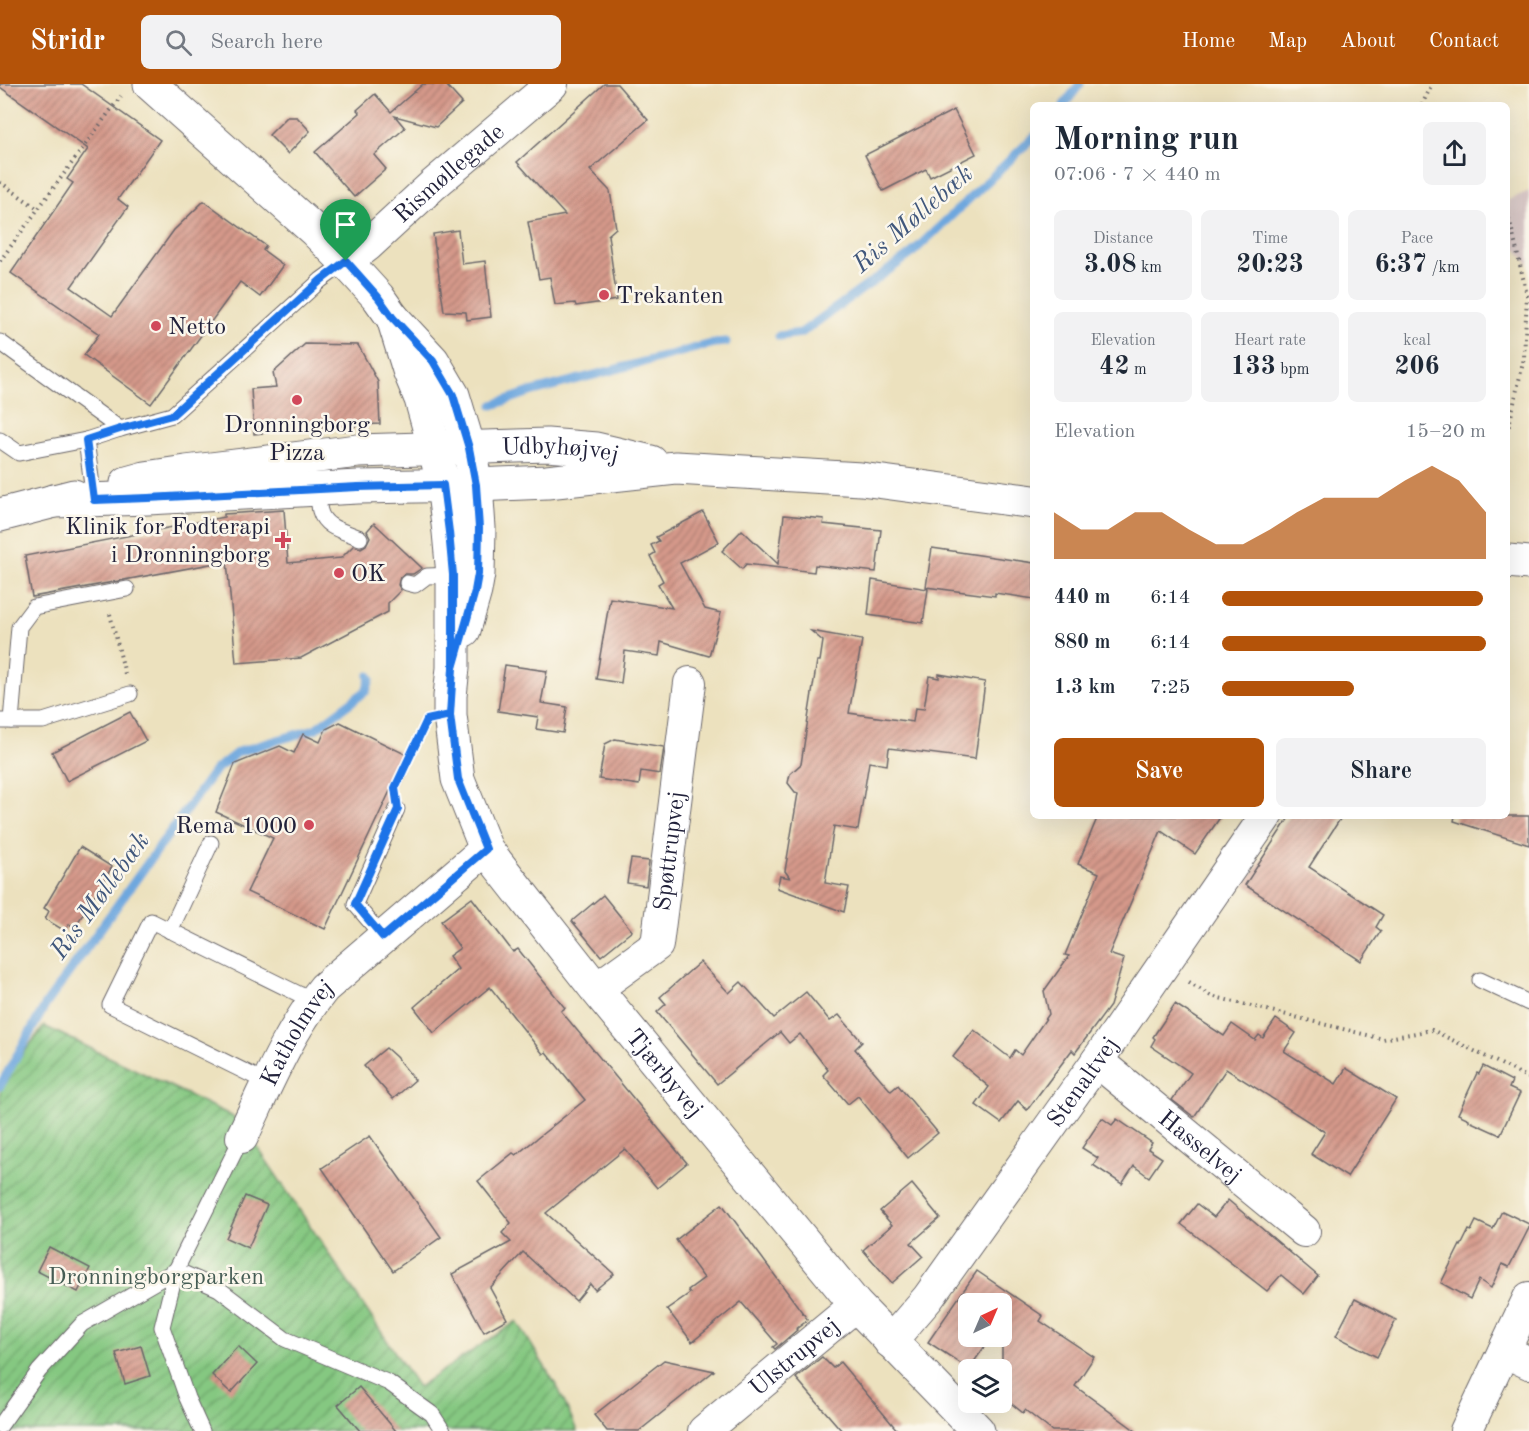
<!DOCTYPE html>
<meta charset="utf-8">
<style>
:root{--surface:#fff;--page:#f2f2f3;--text:#1f2937;--muted:#747a83;--accent:#b45309}
body{margin:0;font-family:"Old Standard TT",serif;background:var(--page);color:var(--text);height:100vh;display:flex;flex-direction:column;font-size:22px;white-space:nowrap}
*{box-sizing:border-box;margin:0}
p{font-size:20px;color:var(--muted)}
.icon{flex:none;width:33px;height:33px;fill:none;stroke:currentColor;stroke-width:2;stroke-linecap:round;stroke-linejoin:round}
.map{position:relative;flex:1;overflow:hidden}
.side{position:absolute;left:1030px;top:18px;width:480px;height:717px;display:flex;flex-direction:column;background:var(--surface);border-radius:9px;box-shadow:0 6px 24px #0002}
.side>*{flex:none}
.needle{width:39px;rotate:44deg}
.fabs{position:absolute;left:958px;top:1209px;display:grid;gap:12px}
.fabs a{display:grid;place-items:center;width:54px;height:54px;border-radius:9px;background:var(--surface);box-shadow:0 6px 24px #0002;font-size:30px}
.pin{position:absolute;display:grid;place-items:center;width:51px;height:51px;color:#fff;margin:-62px -26px;border-radius:50% 50% 50% 0;rotate:-45deg;box-shadow:0 0 6px #0007}
.pin .icon{rotate:45deg}
.round{display:grid;place-items:center;flex:none;width:63px;height:63px;border-radius:9px;background:var(--page)}
.overview{display:flex;align-items:center;justify-content:space-between;height:102px;padding:0 24px}
h1{font-size:33px;font-weight:700;line-height:45px}
.metrics{display:grid;grid-template-columns:repeat(3,1fr);gap:9px;height:102px;padding:6px 24px}
.metrics div{display:grid;align-content:center;border-radius:9px;background:var(--page);text-align:center}
.metrics b{font-size:26px;font-weight:700}
.metrics small{font-size:16px;font-weight:400}
.metrics p{font-size:16px}
.chart{height:168px;padding:12px 24px}
.chart p{display:flex;justify-content:space-between}
.chart svg{width:100%;height:108px;margin-top:6px;fill:var(--accent);opacity:.7}
.cta{display:flex;gap:12px;margin-top:auto;padding:12px 24px}
.cta a{flex:1;height:69px;border-radius:9px;background:var(--accent);color:#fff;font-size:24px;font-weight:700;line-height:69px;text-align:center}
.cta a+a{background:var(--page);color:var(--text)}
ul{padding:0 24px;list-style:none;font-size:20px}
li{display:grid;grid-template-columns:96px 72px 1fr;align-items:center;height:45px}
li i{height:15px;border-radius:8px;background:var(--accent)}
header{display:flex;align-items:center;gap:36px;box-sizing:border-box;height:84px;padding:0 30px;background:var(--accent);color:#fff}
header strong{font-size:28px}
nav{display:flex;gap:33px;margin-inline-start:auto;font-size:21px}
.search{width:420px;height:54px;background:var(--page);display:flex;align-items:center;gap:15px;box-sizing:border-box;padding:0 21px;border-radius:9px;color:var(--muted);font-size:22px}
.map>svg:first-child{display:block}
.industrial{fill:#d2bfbf}
.garden{fill:url(#garden-furrows);stroke:#54755e;stroke-width:1.5}
.lines{fill:none;stroke-linecap:round;stroke-linejoin:round}
.stream{stroke:#6ea7de;stroke-width:9}
.building{fill:url(#building-hatch)}
.service-casing{stroke:#696569;stroke-width:17}
.minor-casing{stroke:#696569;stroke-width:34}
.tertiary-casing{stroke:#696569;stroke-width:35}
.path{stroke:#696569;stroke-width:4;stroke-dasharray:1.5 4.5;stroke-linecap:butt}
.service{stroke:#fff;stroke-width:15}
.minor{stroke:#fff;stroke-width:32}
.tertiary{stroke:#fff;stroke-width:33}
.route-casing{stroke:#fff;stroke-width:12}
.route{stroke:#1a73e8;stroke-width:8}
.poi-dot{fill:#d1495b;stroke:#fbf7ec;stroke-width:2}
.labels{text-anchor:middle;stroke-width:5;stroke-linejoin:round;paint-order:stroke}
.street-label{font-size:24px;fill:#22223b;stroke:#fbf7ec}
.poi-label{font-size:24px;fill:#22223b;stroke:#fbf7ec;text-anchor:start}
.park-label{font-size:24px;fill:#455c54;stroke:#fbf7ec}
.water-label{font-size:26px;font-style:italic;fill:#40577c;stroke:#fbf7ec}
</style>
<header>
<strong>Stridr</strong>
<div class="search"><svg class="icon" aria-label="search" viewBox="0 0 24 24"><circle cx="10" cy="10" r="6"/><path d="M15 15l6 6"/></svg>Search here</div>
<nav><a>Home</a><a>Map</a><a>About</a><a>Contact</a></nav>
</header>
<div class="map">
<svg width="1529" height="1347" viewBox="0 0 1529 1347">
<defs>
<pattern id="garden-furrows" width="10" height="10" patternUnits="userSpaceOnUse" patternTransform="scale(1.5)"><rect width="10" height="10" fill="#85c881"/><path d="M-1 1l2-2M0 10L10 0M9 11l2-2" fill="none" stroke="#6ca26b"/></pattern>
<pattern id="building-hatch" width="6" height="6" patternUnits="userSpaceOnUse" patternTransform="scale(1.5)"><rect width="6" height="6" fill="#d5998a"/><path d="M-1 1l2-2M0 6l6-6M5 7l2-2" fill="none" stroke="#ac7c72"/></pattern>
</defs>
<rect width="100%" height="100%" fill="#fbf7ec"/>
<filter id="ink" filterUnits="userSpaceOnUse"><feTurbulence type="fractalNoise" baseFrequency=".0167" numOctaves="2"/><feDisplacementMap in="SourceGraphic" scale="12" xChannelSelector="R" yChannelSelector="G"/><feConvolveMatrix kernelMatrix="1 2 1 2 8 2 1 2 1" color-interpolation-filters="sRGB"/></filter>
<filter id="wash" filterUnits="userSpaceOnUse"><feTurbulence type="fractalNoise" baseFrequency=".008" numOctaves="4" result="noise"/><feDisplacementMap in="SourceGraphic" scale="24" xChannelSelector="R" yChannelSelector="G"/><feGaussianBlur stdDeviation="1.35" result="paint"/><feColorMatrix in="noise" values="0 0 0 0 0 0 0 0 0 0 0 0 0 0 0 0 0 1.4 0 .05"/><feComposite in="paint" operator="in"/></filter>
<g filter="url(#wash)">
<rect width="100%" height="100%" fill="#ece1be"/>
<path class="industrial" d="M 1529,107 L 1529,181 L 1508,155 L 1508,116 Z"/>
<path class="garden" d="M 44,942 L 228,1030 L 240,1037 L 418,1303 L 517,1237 L 559,1306 L 577,1347 L 0,1347 L 0,1000 Z"/>
<g class="lines">
<g class="stream">
<path d="M 1064,21 L 1080,0"/>
<path d="M 779,252 L 801,249 L 911,170 L 1034,53"/>
<path d="M 493,321 L 530,308 L 715,259 L 726,258"/>
<path d="M 0,1002 L 46,920 L 215,686 L 238,668 L 315,645 L 366,607 L 370,595 L 369,592"/>
</g>
</g>
<g id="blocks">
<g class="building">
<path d="M 0,0 L 81,0 L 160,56 L 118,115 L 128,123 L 71,203 L 112,232 L 174,146 L 204,117 L 266,162 L 263,166 L 283,181 L 260,213 L 240,198 L 151,320 L 84,271 L 99,250 L 11,189 L 73,99 L 67,95 L 88,65 L 0,3 Z"/>
<path d="M 423,0 L 445,0 L 462,19 L 436,43 L 395,32 L 405,44 L 374,71 L 386,85 L 354,113 L 315,68 L 360,29 L 357,26 L 375,10 L 391,28 Z"/>
<path d="M 604,0 L 617,0 L 648,36 L 590,86 L 610,107 L 616,144 L 608,151 L 617,216 L 576,222 L 575,219 L 555,221 L 550,193 L 539,195 L 528,138 L 565,131 L 517,78 Z"/>
<path d="M 954,26 L 976,70 L 930,93 L 926,85 L 883,107 L 865,71 Z"/>
<path d="M 287,33 L 297,33 L 310,47 L 288,70 L 269,51 Z"/>
<path d="M 458,146 L 462,180 L 485,177 L 491,233 L 467,236 L 466,228 L 444,227 L 433,150 Z"/>
<path d="M 305,260 L 358,261 L 378,298 L 380,340 L 356,341 L 351,346 L 340,347 L 332,342 L 254,350 L 251,305 L 276,303 L 273,289 Z"/>
<path d="M 284,426 L 288,479 L 341,474 L 353,462 L 361,464 L 366,461 L 370,453 L 367,447 L 374,439 L 422,484 L 413,490 L 405,490 L 400,493 L 398,501 L 401,506 L 388,519 L 388,528 L 301,574 L 236,579 L 227,477 L 32,513 L 25,472 L 224,433 L 224,430 Z"/>
<path d="M 703,428 L 719,458 L 680,479 L 705,525 L 721,529 L 709,572 L 661,558 L 659,572 L 625,567 L 621,599 L 596,595 L 610,514 L 672,524 L 658,500 L 663,497 L 650,472 L 655,469 L 651,461 L 659,457 L 656,453 Z"/>
<path d="M 784,431 L 824,435 L 823,440 L 881,446 L 876,488 L 815,481 L 814,488 L 746,480 L 742,485 L 722,467 L 742,446 L 778,480 Z"/>
<path d="M 932,464 L 1034,479 L 1034,515 L 995,509 L 995,512 L 926,503 Z"/>
<path d="M 872,496 L 928,505 L 923,539 L 868,531 Z"/>
<path d="M 811,547 L 862,556 L 849,629 L 913,638 L 915,624 L 924,625 L 929,592 L 939,594 L 939,590 L 985,598 L 975,675 L 889,664 L 887,681 L 869,678 L 858,746 L 834,742 L 825,799 L 849,803 L 844,828 L 777,804 L 780,792 L 790,794 L 785,787 L 798,709 L 795,708 L 788,699 L 790,690 L 801,680 L 817,577 L 820,577 L 823,557 Z"/>
<path d="M 505,581 L 547,587 L 541,619 L 567,623 L 563,649 L 536,645 L 538,633 L 498,627 Z"/>
<path d="M 130,628 L 146,657 L 67,697 L 52,668 Z"/>
<path d="M 340,638 L 407,671 L 325,845 L 247,808 L 273,754 L 216,728 L 235,680 L 280,662 L 294,669 L 303,650 L 320,658 L 326,645 Z"/>
<path d="M 615,655 L 664,663 L 660,690 L 641,687 L 639,701 L 599,695 L 605,660 Z"/>
<path d="M 1098,732 L 1221,732 L 1195,770 L 1161,747 L 1109,870 L 1124,875 L 1110,922 L 1075,969 L 1072,966 L 1027,1026 L 1018,1017 L 1001,1039 L 976,1021 L 989,1003 L 953,973 L 974,946 L 1010,974 L 1015,966 L 1021,971 L 1049,930 L 1044,907 L 1069,872 L 1065,871 L 1099,789 L 1078,780 Z"/>
<path d="M 1290,732 L 1342,732 L 1309,783 L 1383,831 L 1376,843 L 1381,847 L 1361,877 L 1245,801 Z"/>
<path d="M 1455,732 L 1529,732 L 1529,761 L 1454,737 Z"/>
<path d="M 80,763 L 112,783 L 75,843 L 69,840 L 65,847 L 45,835 L 49,827 L 44,824 Z"/>
<path d="M 631,775 L 649,777 L 646,802 L 627,799 Z"/>
<path d="M 603,811 L 632,847 L 601,872 L 572,837 Z"/>
<path d="M 472,814 L 513,868 L 518,865 L 565,924 L 561,927 L 687,1079 L 657,1104 L 625,1065 L 546,1129 L 614,1190 L 595,1206 L 590,1200 L 576,1217 L 523,1168 L 490,1204 L 507,1235 L 484,1248 L 452,1190 L 511,1158 L 502,1149 L 511,1139 L 478,1097 L 513,1069 L 516,1071 L 585,1016 L 546,968 L 543,970 L 490,903 L 434,949 L 414,923 L 458,885 L 449,872 L 460,864 L 441,837 Z"/>
<path d="M 700,878 L 729,909 L 741,898 L 774,934 L 806,908 L 830,937 L 839,931 L 862,958 L 855,965 L 891,1007 L 898,1001 L 938,1049 L 908,1074 L 858,1012 L 848,1020 L 823,991 L 828,986 L 800,950 L 789,959 L 780,948 L 717,1000 L 657,928 L 666,920 L 660,913 Z"/>
<path d="M 1175,920 L 1224,952 L 1232,940 L 1255,956 L 1259,951 L 1263,954 L 1276,935 L 1296,949 L 1284,967 L 1336,1000 L 1346,984 L 1396,1015 L 1347,1093 L 1311,1070 L 1325,1048 L 1226,985 L 1194,1033 L 1172,1016 L 1191,989 L 1151,962 L 1155,955 L 1153,953 Z"/>
<path d="M 386,964 L 396,973 L 415,996 L 393,1015 L 364,982 Z"/>
<path d="M 1483,982 L 1512,997 L 1509,1004 L 1520,1009 L 1500,1051 L 1469,1037 L 1469,1035 L 1458,1030 L 1477,989 L 1479,990 Z"/>
<path d="M 1102,1034 L 1112,1041 L 1117,1035 L 1152,1059 L 1148,1065 L 1162,1074 L 1149,1093 L 1134,1082 L 1122,1100 L 1093,1081 L 1098,1074 L 1082,1064 Z"/>
<path d="M 370,1052 L 441,1153 L 393,1187 L 322,1084 Z"/>
<path d="M 912,1100 L 940,1134 L 911,1159 L 923,1172 L 892,1199 L 863,1166 L 892,1141 L 880,1127 Z"/>
<path d="M 245,1112 L 267,1121 L 248,1164 L 226,1154 Z"/>
<path d="M 1228,1116 L 1318,1192 L 1304,1210 L 1281,1191 L 1267,1207 L 1181,1140 L 1197,1120 L 1214,1133 Z"/>
<path d="M 722,1120 L 808,1236 L 796,1245 L 797,1246 L 775,1265 L 773,1263 L 777,1260 L 741,1218 L 692,1258 L 667,1225 L 690,1209 L 688,1206 L 704,1194 L 676,1156 Z"/>
<path d="M 1502,1127 L 1529,1140 L 1529,1144 L 1509,1183 L 1502,1180 L 1491,1204 L 1479,1196 L 1470,1215 L 1441,1199 L 1460,1161 L 1461,1162 L 1469,1146 L 1471,1147 L 1476,1137 L 1493,1145 Z"/>
<path d="M 49,1163 L 90,1184 L 78,1208 L 37,1187 Z"/>
<path d="M 977,1187 L 1043,1232 L 1040,1237 L 1094,1273 L 1075,1302 L 1136,1347 L 1052,1347 L 1025,1326 L 1023,1329 L 1002,1312 L 1002,1220 L 969,1220 L 969,1252 L 992,1252 L 969,1285 L 928,1258 Z"/>
<path d="M 1355,1215 L 1396,1236 L 1377,1273 L 1336,1252 Z"/>
<path d="M 141,1262 L 150,1292 L 125,1300 L 116,1269 Z"/>
<path d="M 238,1262 L 257,1280 L 231,1309 L 212,1291 Z"/>
<path d="M 822,1273 L 833,1284 L 840,1278 L 898,1347 L 842,1347 L 796,1294 Z"/>
<path d="M 664,1276 L 714,1287 L 639,1347 L 607,1347 L 594,1331 Z"/>
<path d="M 359,1303 L 396,1347 L 360,1347 L 338,1321 Z"/>
</g>
</g>
</g>
<g filter="url(#ink)">
<use href="#blocks" fill-opacity="0" stroke="#696569" stroke-width="1.5"/>
<g class="lines">
<defs>
<g id="service">
<path d="M 0,258 L 120,345"/>
<path d="M 0,356 L 19,369 L 86,356 L 120,345 L 172,331 L 321,196 L 346,178"/>
<path d="M 86,356 L 94,416"/>
<path d="M 318,402 C 319,410 318,420 320,427 C 325,445 345,447 360,454"/>
<path d="M 407,499 L 415,501 L 427,492 L 455,491"/>
<path d="M 0,637 L 43,637 L 130,610"/>
<path d="M 11,637 L 19,543 L 34,523 L 127,505"/>
<path d="M 170,847 L 211,759"/>
<path d="M 383,853 L 355,820 L 397,725"/>
<path d="M 1480,896 L 1529,919"/>
<path d="M 268,999 L 110,921 L 151,837 L 313,917"/>
<path d="M 176,1186 L 219,1205 L 285,1255 L 389,1299 L 432,1330 L 443,1347"/>
<path d="M 0,1342 L 39,1287 L 82,1240 L 176,1186"/>
<path d="M 202,1347 L 187,1314 L 162,1243 L 176,1186 L 242,1053"/>
</g>
<g id="minor">
<path id="s1" d="M 346,178 L 368,161 L 433,101 L 552,0"/>
<path id="s2" d="M 596,905 L 657,861 L 690,599"/>
<path id="s3" d="M 1097,977 L 1304,1147"/>
<path id="s4" d="M 242,1053 C 266,1003 288,948 324,904 L 486,765"/>
<path id="s5" d="M 890,1258 L 928,1214 L 1097,977 L 1266,732"/>
<path d="M 1504,1267 L 1529,1279"/>
<path id="s6" d="M 704,1347 L 856,1221"/>
<path d="M 1466,1347 L 1529,1214"/>
</g>
<g id="tertiary">
<path d="M 150,0 L 315,147 L 346,178 L 378,213 L 393,234 L 433,277 L 453,311 L 469,364 L 476,401 L 479,444 L 478,490 L 475,507 L 464,546"/>
<path id="s7" d="M 393,234 L 409,286 L 421,315 L 435,365 L 443,401 L 449,448 L 453,491 L 453,584 L 450,612 L 450,631 L 458,695 L 486,765 L 596,905 L 856,1221 L 978,1347"/>
<path id="s8" d="M 127,399 L 145,394 L 186,388 L 358,367 L 547,361 L 596,365 L 651,378"/>
<path d="M 53,417 L 148,414 L 358,403 L 476,401 L 547,398 L 676,384 L 861,395 L 1034,418"/>
<path d="M 0,431 L 74,412"/>
<path d="M 1508,477 L 1529,479"/>
</g>
</defs>
<use href="#service" class="service-casing"/>
<use href="#minor" class="minor-casing"/>
<use href="#tertiary" class="tertiary-casing"/>
<g class="path">
<path d="M 1422,21 L 1432,0"/>
<path d="M 0,98 L 38,125"/>
<path d="M 1508,129 L 1527,211 L 1524,274 L 1508,346"/>
<path d="M 0,177 L 121,12"/>
<path d="M 110,530 L 125,590"/>
<path d="M 396,703 L 420,650"/>
<path d="M 1189,898 L 1211,912 L 1383,955 L 1432,946 L 1529,994"/>
</g>
<use href="#service" class="service"/>
<use href="#minor" class="minor"/>
<use href="#tertiary" class="tertiary"/>
</g>
</g>
<g class="lines" filter="url(#ink)">
<defs>
<path id="route" d="M 346,177 L 321,196 L 172,331 L 120,345 L 86,356 L 94,416 L 148,414 L 358,403 L 443,401 L 449,448 L 453,491 L 453,584 L 450,631 L 458,695 L 486,765 L 383,853 L 355,820 L 398,725 L 395,704 L 427,636 L 450,631 L 453,584 L 475,507 L 478,490 L 479,444 L 476,401 L 469,364 L 453,311 L 433,277 L 393,234 L 378,213 L 346,177"/>
</defs>
<use href="#route" class="route-casing"/>
<use href="#route" class="route"/>
</g>
<g class="poi-dot">
<circle cx="604" cy="211" r="6"/>
<circle cx="156" cy="242" r="6"/>
<circle cx="297" cy="316" r="6"/>
<path d="M280 447h6v6h6v6h-6v6h-6v-6h-6v-6h6z"/>
<circle cx="339" cy="489" r="6"/>
<circle cx="309" cy="741" r="6"/>
</g>
<g class="labels">
<g class="street-label">
<text dy="8" stroke="none"><textPath href="#s1" startOffset="136">Rismøllegade</textPath></text>
<text dy="8" stroke="none"><textPath href="#s8" startOffset="436">Udbyhøjvej</textPath></text>
<text dy="8" stroke="none"><textPath href="#s2" startOffset="170">Spøttrupvej</textPath></text>
<text dy="8" stroke="none"><textPath href="#s4" startOffset="118">Katholmvej</textPath></text>
<text dy="8" stroke="none"><textPath href="#s7" startOffset="832">Tjærbyvej</textPath></text>
<text dy="8" stroke="none"><textPath href="#s5" startOffset="324">Stenaltvej</textPath></text>
<text dy="8" stroke="none"><textPath href="#s3" startOffset="134">Hasselvej</textPath></text>
<text dy="8" stroke="none"><textPath href="#s6" startOffset="117">Ulstrupvej</textPath></text>
</g>
<g class="poi-label">
<text x="616" y="219">Trekanten</text>
<text x="168" y="250">Netto</text>
<text x="297" y="348" text-anchor="middle">Dronningborg<tspan x="297" dy="28">Pizza</tspan></text>
<text x="270" y="450" text-anchor="end">Klinik for Fodterapi<tspan x="270" dy="28">i Dronningborg</tspan></text>
<text x="351" y="497">OK</text>
<text x="297" y="749" text-anchor="end">Rema 1000</text>
</g>
<g class="park-label">
<text x="156" y="1200">Dronningborgparken</text>
</g>
<g class="water-label">
<text transform="translate(912 134) rotate(-41)" y="9">Ris Møllebæk</text>
<text transform="translate(99 811) rotate(-54)" y="9">Ris Møllebæk</text>
</g>
</g>
</svg>
<div class="fabs">
<a><svg class="needle" viewBox="-14 -14 28 28"><path d="M0-13l5 13h-10z" fill="#e53935"/><path d="M0 13l5-13h-10z" fill="#747a83"/></svg></a>
<a><svg class="icon" aria-label="layers" viewBox="0 0 24 24"><path d="M12 4l9 5-9 5-9-5zM3 14l9 5 9-5"/></svg></a>
</div>
<div class="pin" style="left:346px;top:177px;background:#1e9e55"><svg class="icon" aria-label="arrive" viewBox="0 0 24 24"><path d="M6 21V4h12l-3 4 3 4H6"/></svg></div>
<section class="side">
<div class="overview"><div><h1>Morning run</h1><p>07:06 · 7 × 440 m</p></div><a class="round"><svg class="icon" aria-label="share" viewBox="0 0 24 24"><path d="M12 15V3M7 8l5-5 5 5M5 13v7h14v-7"/></svg></a></div>
<div class="metrics">
<div><p>Distance</p><b>3.08<small> km</small></b></div>
<div><p>Time</p><b>20:23</b></div>
<div><p>Pace</p><b>6:37<small> /km</small></b></div>
</div>
<div class="metrics">
<div><p>Elevation</p><b>42<small> m</small></b></div>
<div><p>Heart rate</p><b>133<small> bpm</small></b></div>
<div><p>kcal</p><b>206</b></div>
</div>
<div class="chart"><p><span>Elevation</span>15–20 m</p>
<svg viewBox="0 0 160 44" preserveAspectRatio="none"><path d="M0 44V25L10 32L20 32L30 25L40 25L50 32L60 38L70 38L80 32L90 25L100 19L110 19L120 19L130 12L140 6L150 12L160 25V44z"/></svg>
</div>
<ul>
<li><b>440 m</b>6:14<i style="width:99%"></i></li>
<li><b>880 m</b>6:14<i style="width:100%"></i></li>
<li><b>1.3 km</b>7:25<i style="width:50%"></i></li>
</ul>
<div class="cta"><a>Save</a><a>Share</a></div>
</section>
</div>
